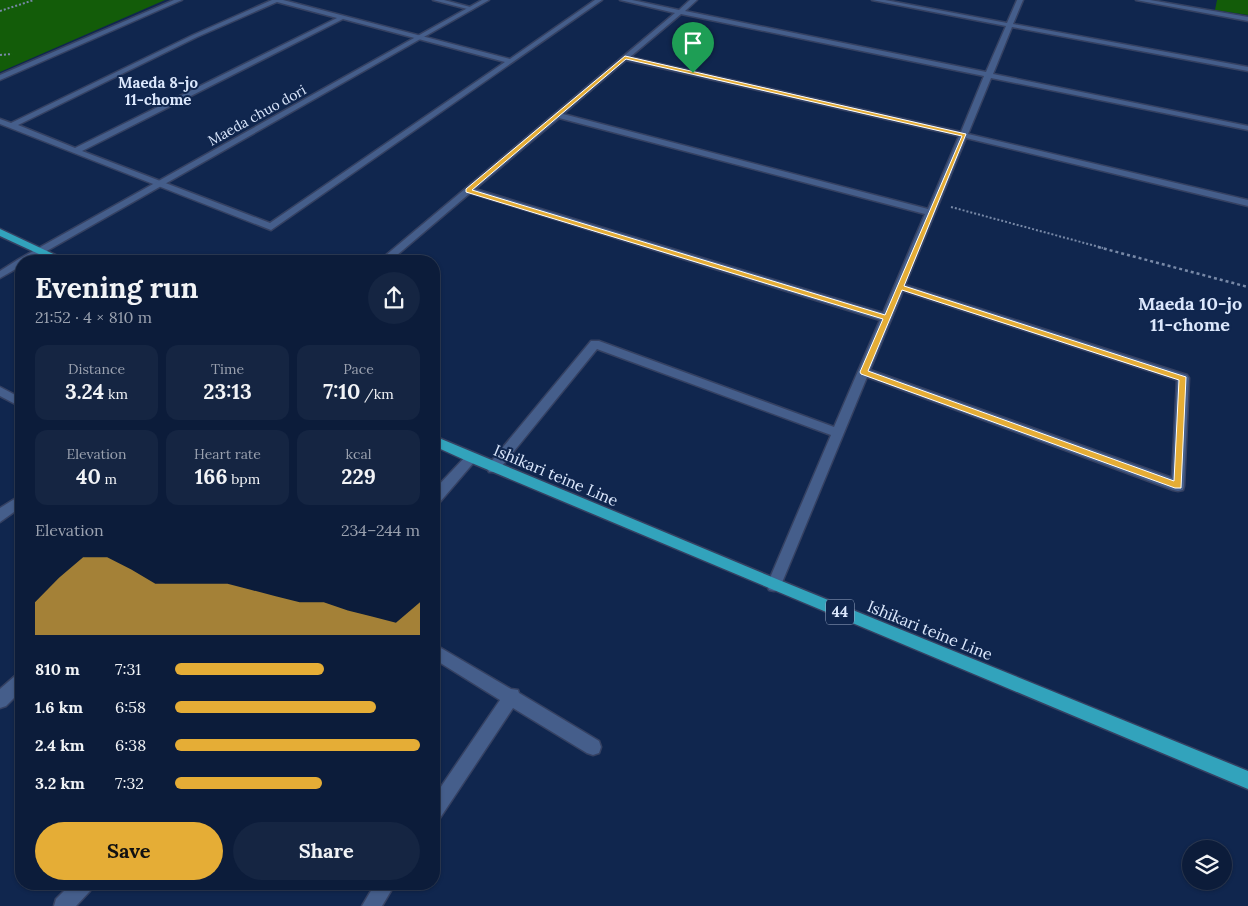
<!DOCTYPE html>
<meta charset="utf-8">
<style>
:root{--surface:#0c1c3a;--page:#152542;--text:#f1f3f6;--muted:#9aa1af;--line:#2c3a54;--accent:#e5ad36}
body{margin:0;font-family:Lora,serif;background:var(--page);color:var(--text);height:100vh;display:flex;flex-direction:column;font-size:19px;white-space:nowrap}
*{box-sizing:border-box;margin:0}
p{font-size:16px;color:var(--muted)}
.icon{flex:none;width:28px;height:28px;fill:none;stroke:currentColor;stroke-width:2;stroke-linecap:round;stroke-linejoin:round}
.map{position:relative;flex:1;overflow:hidden}
.panel{position:absolute;left:15px;top:255px;width:425px;height:635px;display:flex;flex-direction:column;background:var(--surface);border-radius:20px;box-shadow:0 1px 4px #0004,0 0 0 1px var(--line)}
.panel>*{flex:none}
.tools{position:absolute;left:1182px;top:840px;display:grid;gap:10px}
.tools a{display:grid;place-items:center;width:50px;height:50px;border-radius:50%;background:var(--surface);box-shadow:0 1px 4px #0004,0 0 0 1px var(--line);font-size:25px}
.pin{position:absolute;display:grid;place-items:center;width:42px;height:42px;color:#fff;margin:-51px -21px;border-radius:50% 50% 50% 0;rotate:-45deg;box-shadow:0 0 5px #0007}
.pin .icon{rotate:45deg}
.round{display:grid;place-items:center;flex:none;width:52px;height:52px;border-radius:26px;background:var(--page)}
.head{display:flex;align-items:center;justify-content:space-between;height:85px;padding:0 20px}
h1{font-size:28px;font-weight:800;line-height:38px}
.stats{display:grid;grid-template-columns:repeat(3,1fr);gap:8px;height:85px;padding:5px 20px}
.stats div{display:grid;align-content:center;border-radius:12px;background:var(--page);text-align:center}
.stats b{font-size:21px;font-weight:800}
.stats small{font-size:14px;font-weight:400}
.stats p{font-size:14px}
.chart{height:140px;padding:10px 20px}
.chart p{display:flex;justify-content:space-between}
.chart svg{width:100%;height:90px;margin-top:5px;fill:var(--accent);opacity:.7}
.button{display:flex;gap:10px;margin-top:auto;padding:10px 20px}
.button a{flex:1;height:58px;border-radius:30px;background:var(--accent);color:#111;font-size:20px;font-weight:800;line-height:58px;text-align:center}
.button a+a{background:var(--page);color:var(--text)}
ul{padding:0 20px;list-style:none;font-size:16px}
li{display:grid;grid-template-columns:80px 60px 1fr;align-items:center;height:38px}
li i{height:12px;border-radius:6px;background:var(--accent)}
.map>svg:first-child{display:block}
.green{fill:#135c09}
.lines{fill:none;stroke-linecap:round;stroke-linejoin:round}
.minor-casing{stroke:#354162;stroke-width:3}
.tertiary-casing{stroke:#354162;stroke-width:3}
.primary-casing{stroke:#354162;stroke-width:3}
.path-far1{stroke:#7889a7;stroke-width:2;stroke-dasharray:2 2;stroke-linecap:butt}
.path{stroke:#7889a7;stroke-width:2.5;stroke-dasharray:3 3;stroke-linecap:butt}
.minor{fill:#455e8b;fill-rule:evenodd}
.tertiary{fill:#455e8b;fill-rule:evenodd}
.primary{fill:#32a3bc;fill-rule:evenodd}
.route{fill:#e5ad36;stroke:#fff;fill-rule:evenodd}
.labels{text-anchor:middle;stroke-width:4;stroke-linejoin:round;paint-order:stroke}
.far-street-label{font-size:14px;fill:#dbe7fc;stroke:#10264e}
.far-neighbourhood-label{font-size:15px;font-weight:bold;fill:#dbe7fc;stroke:#10264e}
.shield{fill:#10264e;stroke:#9eadc8;stroke-width:1}
.shield-label{font-size:15px;font-weight:bold;fill:#dbe7fc}
.street-label{font-size:16px;fill:#dbe7fc;stroke:#10264e}
.neighbourhood-label{font-size:18px;font-weight:bold;fill:#dbe7fc;stroke:#10264e}
</style>
<div class="map">
<svg width="1248" height="906" viewBox="0 0 1248 906">
<rect width="100%" height="100%" fill="#10264e"/>
<g class="green">
<path d="M 0,0 L 165,0 L 0,72 Z"/>
<path d="M 1217,0 L 1248,0 L 1248,15 L 1215,10 Z"/>
</g>
<g class="lines">
<defs>
<g id="minor">
<path d="M 174,0 L 182,0 L 0,80 L 0,75 Z"/>
<path d="M 272,0 L 283,0 L 510,59 L 595,0 L 602,0 L 271,230 L 0,124 L 0,119 L 11,123 L 193,35 ZM 277,2 L 337,18 L 75,148 L 18,125 L 197,37 ZM 343,19 L 505,62 L 270,223 L 82,151 Z"/>
<path d="M 433,0 L 444,0 L 474,8 L 471,10 Z"/>
<path d="M 620,0 L 632,0 L 679,10 L 690,0 L 697,0 L 685,11 L 986,72 L 1006,26 L 872,0 L 885,0 L 1007,23 L 1017,0 L 1023,0 L 1013,24 L 1248,67 L 1248,71 L 1012,27 L 993,74 L 1248,126 L 1248,130 L 991,78 L 968,134 L 1248,200 L 1248,206 L 966,138 L 905,285 L 1187,375 L 1189,378 L 1184,486 L 1183,490 L 1178,491 L 1173,490 L 867,377 L 781,585 L 779,590 L 774,591 L 769,590 L 767,585 L 831,435 L 597,349 L 497,472 L 489,472 L 487,468 L 489,464 L 591,341 L 599,341 L 834,427 L 880,320 L 470,193 L 390,261 L 379,261 L 675,13 ZM 681,14 L 984,76 L 961,132 L 630,57 ZM 626,60 L 959,136 L 928,209 L 563,114 ZM 559,118 L 925,214 L 883,313 L 475,189 ZM 903,291 L 1177,380 L 1172,478 L 870,370 Z"/>
<path d="M 1136,0 L 1150,0 L 1248,17 L 1248,21 Z"/>
<path d="M 0,387 L 21,398 L 21,407 L 0,396 Z"/>
<path d="M 471,453 L 475,455 L 477,458 L 475,461 L 439,503 L 434,504 L 434,490 L 467,455 Z"/>
<path d="M 21,495 L 21,507 L 0,522 L 0,508 Z"/>
<path d="M 434,644 L 511,689 L 518,690 L 519,693 L 599,741 L 601,747 L 599,753 L 593,755 L 587,753 L 513,708 L 440,818 L 434,821 L 434,797 L 500,700 L 434,659 Z"/>
<path d="M 21,673 L 21,691 L 6,706 L 0,708 L 0,689 L 15,676 Z"/>
<path d="M 71,884 L 92,884 L 90,891 L 76,906 L 54,906 L 56,899 Z"/>
<path d="M 375,884 L 395,884 L 382,906 L 362,906 Z"/>
</g>
<path id="tertiary" d="M 482,0 L 489,0 L 29,261 L 21,261 L 21,266 L 0,278 L 0,271 L 19,259 Z"/>
<g id="primary">
<path d="M 0,229 L 64,259 L 66,261 L 54,261 L 0,236 Z"/>
<path d="M 434,436 L 779,580 L 1248,771 L 1248,789 L 467,461 L 434,446 Z"/>
</g>
</defs>
<use href="#minor" class="minor-casing"/>
<use href="#tertiary" class="tertiary-casing"/>
<use href="#primary" class="primary-casing"/>
<g class="path-far1">
<path d="M 0,11 L 34,0"/>
<path d="M 0,55 L 12,54"/>
<path d="M 951,207 L 1103,248"/>
</g>
<path class="path" d="M 1098,247 L 1248,287"/>
<use href="#minor" class="minor"/>
<use href="#tertiary" class="tertiary"/>
<use href="#primary" class="primary"/>
</g>
<path class="route" d="M 625,56 L 966,134 L 904,286 L 1186,377 L 1181,488 L 1175,488 L 861,374 L 860,372 L 883,319 L 466,192 L 466,189 ZM 626,59 L 962,136 L 885,315 L 472,190 ZM 902,290 L 1179,380 L 1174,481 L 868,371 Z"/>
<g class="labels">
<g class="far-street-label">
<text transform="translate(257 115) rotate(-29)" y="5">Maeda chuo dori</text>
</g>
<g class="far-neighbourhood-label">
<text x="158" y="88">Maeda 8-jo<tspan x="158" dy="17">11-chome</tspan></text>
</g>
<rect class="shield" x="826" y="599.5" width="28" height="25" rx="4"/>
<g class="shield-label">
<text x="840" y="617">44</text>
</g>
<g class="street-label">
<text transform="translate(556 475) rotate(23)" y="6">Ishikari teine Line</text>
<text transform="translate(930 630) rotate(22)" y="6">Ishikari teine Line</text>
</g>
<g class="neighbourhood-label">
<text x="1190" y="310">Maeda 10-jo<tspan x="1190" dy="21">11-chome</tspan></text>
</g>
</g>
</svg>
<div class="tools">
<a><svg class="icon" aria-label="layers" viewBox="0 0 24 24"><path d="M12 4l9 5-9 5-9-5zM3 14l9 5 9-5"/></svg></a>
</div>
<div class="pin" style="left:693px;top:73px;background:#1e9e55"><svg class="icon" aria-label="arrive" viewBox="0 0 24 24"><path d="M6 21V4h12l-3 4 3 4H6"/></svg></div>
<section class="panel">
<div class="head"><div><h1>Evening run</h1><p>21:52 · 4 × 810 m</p></div><a class="round"><svg class="icon" aria-label="share" viewBox="0 0 24 24"><path d="M12 15V3M7 8l5-5 5 5M5 13v7h14v-7"/></svg></a></div>
<div class="stats">
<div><p>Distance</p><b>3.24<small> km</small></b></div>
<div><p>Time</p><b>23:13</b></div>
<div><p>Pace</p><b>7:10<small> /km</small></b></div>
</div>
<div class="stats">
<div><p>Elevation</p><b>40<small> m</small></b></div>
<div><p>Heart rate</p><b>166<small> bpm</small></b></div>
<div><p>kcal</p><b>229</b></div>
</div>
<div class="chart"><p><span>Elevation</span>234–244 m</p>
<svg viewBox="0 0 160 44" preserveAspectRatio="none"><path d="M0 44V28L10 16L20 6L30 6L40 12L50 19L60 19L70 19L80 19L90 22L100 25L110 28L120 28L130 32L140 35L150 38L160 28V44z"/></svg>
</div>
<ul>
<li><b>810 m</b>7:31<i style="width:61%"></i></li>
<li><b>1.6 km</b>6:58<i style="width:82%"></i></li>
<li><b>2.4 km</b>6:38<i style="width:100%"></i></li>
<li><b>3.2 km</b>7:32<i style="width:60%"></i></li>
</ul>
<div class="button"><a>Save</a><a>Share</a></div>
</section>
</div>
